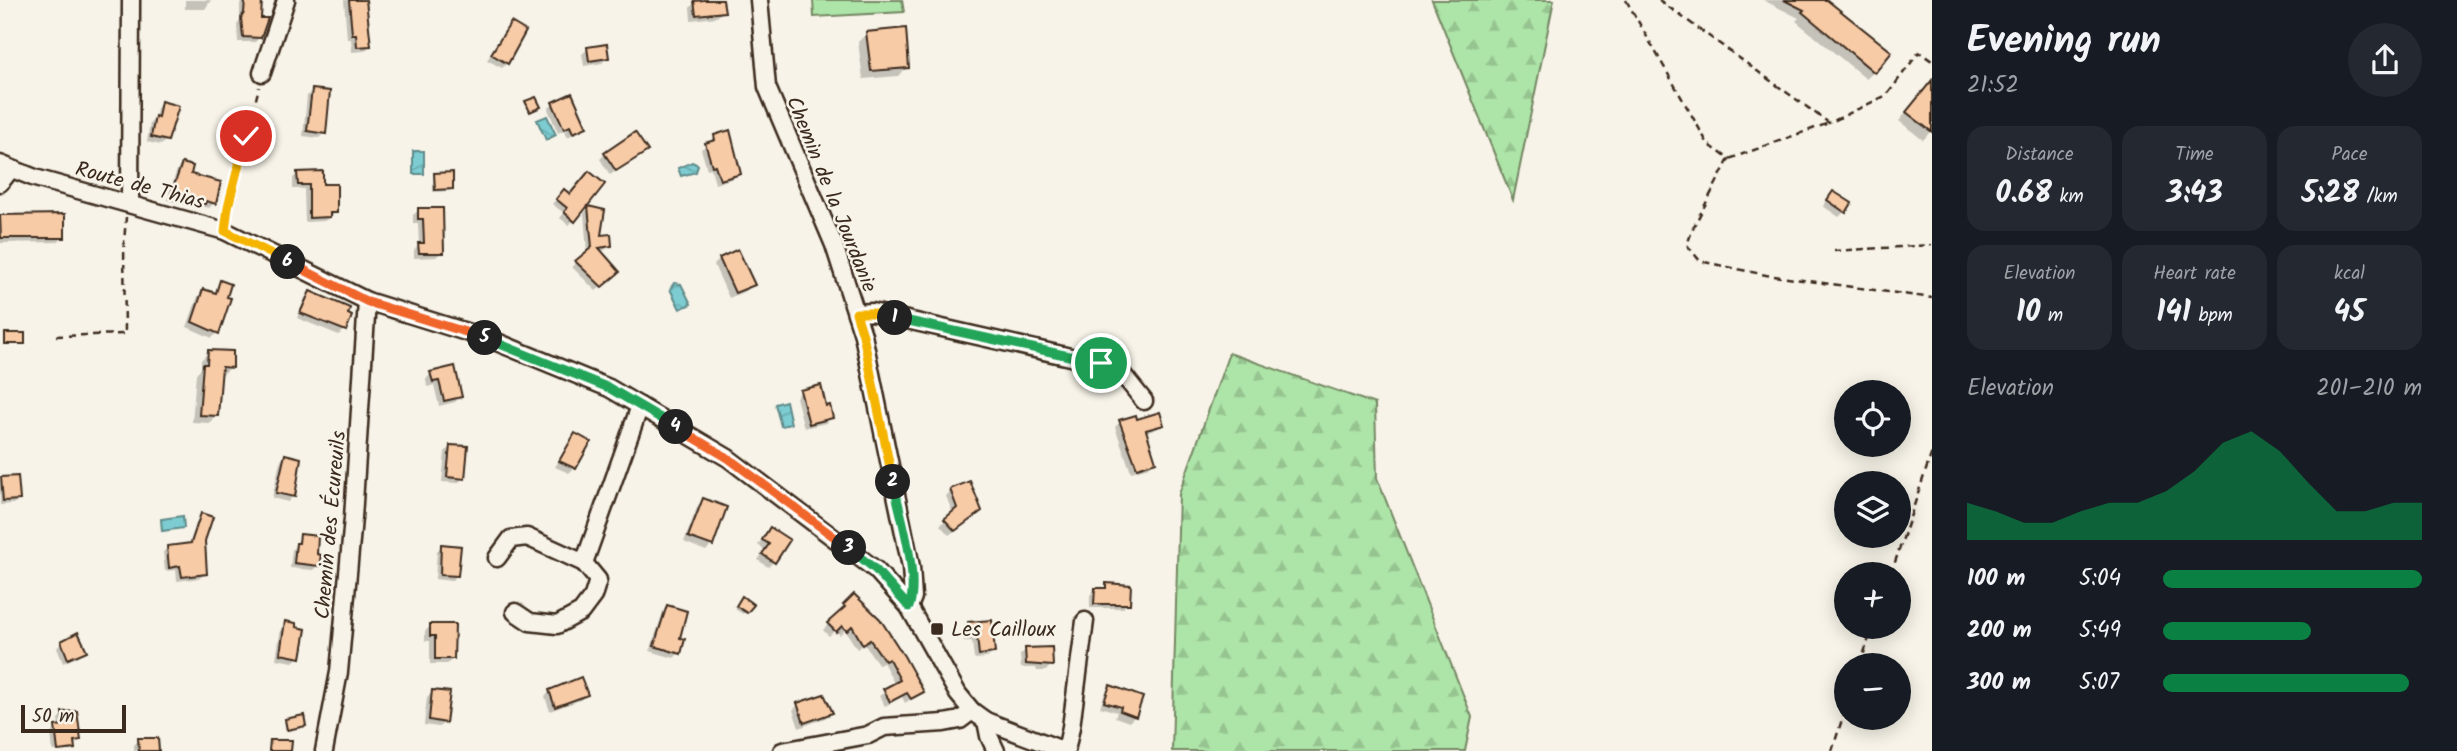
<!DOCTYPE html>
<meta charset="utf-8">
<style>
:root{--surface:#171b24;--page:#242831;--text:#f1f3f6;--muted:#9ea1a6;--accent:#0b8043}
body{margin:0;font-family:Kalam,sans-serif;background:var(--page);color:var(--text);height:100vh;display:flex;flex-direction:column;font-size:26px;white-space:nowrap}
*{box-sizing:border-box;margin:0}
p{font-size:23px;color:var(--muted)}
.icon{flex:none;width:38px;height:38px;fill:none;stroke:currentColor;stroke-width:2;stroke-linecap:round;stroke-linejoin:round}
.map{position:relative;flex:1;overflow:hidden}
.drawer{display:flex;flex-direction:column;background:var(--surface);width:525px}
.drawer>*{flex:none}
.fabs{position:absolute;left:1834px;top:380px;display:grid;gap:14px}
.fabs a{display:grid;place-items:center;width:77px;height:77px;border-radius:50%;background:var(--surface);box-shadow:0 4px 18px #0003;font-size:35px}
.scale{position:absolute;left:21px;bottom:18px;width:105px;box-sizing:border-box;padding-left:7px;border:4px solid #3b2a1e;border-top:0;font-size:19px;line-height:24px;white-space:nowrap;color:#3b2a1e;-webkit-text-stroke:5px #f7f3e8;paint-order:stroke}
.pin{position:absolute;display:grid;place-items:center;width:60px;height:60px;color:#fff;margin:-30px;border:4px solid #fff;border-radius:50%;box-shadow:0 2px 7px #0007}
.km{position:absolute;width:35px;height:35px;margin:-18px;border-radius:50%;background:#222;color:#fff;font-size:19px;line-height:35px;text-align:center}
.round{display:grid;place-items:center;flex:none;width:74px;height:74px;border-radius:37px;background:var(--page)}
.headline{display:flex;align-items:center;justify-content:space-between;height:119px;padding:0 35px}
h1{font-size:38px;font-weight:700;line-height:52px}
.metrics{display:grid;grid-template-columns:repeat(3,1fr);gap:10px;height:119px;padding:7px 35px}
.metrics div{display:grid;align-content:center;border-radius:18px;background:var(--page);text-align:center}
.metrics b{font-size:30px;font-weight:700}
.metrics small{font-size:19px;font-weight:400}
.metrics p{font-size:19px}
.chart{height:196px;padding:14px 35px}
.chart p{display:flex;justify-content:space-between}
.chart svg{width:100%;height:126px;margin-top:7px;fill:var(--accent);opacity:.7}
ul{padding:0 35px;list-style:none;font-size:23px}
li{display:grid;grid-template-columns:112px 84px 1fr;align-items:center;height:52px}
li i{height:18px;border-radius:9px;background:var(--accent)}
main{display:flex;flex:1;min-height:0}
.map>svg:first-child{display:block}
.forest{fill:url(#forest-firs);stroke:#748763;stroke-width:2}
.garden{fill:#ade4a8;stroke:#748763;stroke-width:2}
.water{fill:url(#water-waves);stroke:#618b8a;stroke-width:2}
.shadow{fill:#0003}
.building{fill:#f8cba7;stroke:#3b2a1e;stroke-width:2}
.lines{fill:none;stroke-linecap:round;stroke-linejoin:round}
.minor-casing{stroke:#3b2a1e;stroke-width:21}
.path{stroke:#3b2a1e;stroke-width:2.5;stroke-dasharray:7 5;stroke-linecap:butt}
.minor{stroke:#f7f3e8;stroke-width:16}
.split-1-casing{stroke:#fff;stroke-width:14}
.split-2-casing{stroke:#fff;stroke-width:14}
.split-3-casing{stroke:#fff;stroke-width:14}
.split-4-casing{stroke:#fff;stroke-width:14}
.split-5-casing{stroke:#fff;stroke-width:14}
.split-6-casing{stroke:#fff;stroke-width:14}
.split-7-casing{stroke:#fff;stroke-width:14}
.split-1{stroke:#22a559;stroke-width:9}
.split-2{stroke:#f5b400;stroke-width:9}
.split-3{stroke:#22a559;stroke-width:9}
.split-4{stroke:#f0652b;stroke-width:9}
.split-5{stroke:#22a559;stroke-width:9}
.split-6{stroke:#f0652b;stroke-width:9}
.split-7{stroke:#f5b400;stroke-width:9}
.poi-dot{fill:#3b2a1e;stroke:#f7f3e8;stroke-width:2.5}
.labels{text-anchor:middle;stroke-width:5;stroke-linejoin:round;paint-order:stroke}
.street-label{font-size:21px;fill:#3b2a1e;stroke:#f7f3e8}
.poi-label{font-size:21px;fill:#3b2a1e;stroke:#f7f3e8;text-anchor:start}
</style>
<main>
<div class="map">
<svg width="1932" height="751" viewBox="0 0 1932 751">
<defs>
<pattern id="forest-firs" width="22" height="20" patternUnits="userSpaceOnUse" patternTransform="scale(1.75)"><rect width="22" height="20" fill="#ade4a8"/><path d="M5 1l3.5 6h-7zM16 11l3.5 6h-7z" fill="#96c490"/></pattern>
<pattern id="water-waves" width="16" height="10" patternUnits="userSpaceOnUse" patternTransform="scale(1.75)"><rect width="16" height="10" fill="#7bccd2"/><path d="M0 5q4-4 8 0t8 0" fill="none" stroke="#6bafb4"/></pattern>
</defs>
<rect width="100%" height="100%" fill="#f7f3e8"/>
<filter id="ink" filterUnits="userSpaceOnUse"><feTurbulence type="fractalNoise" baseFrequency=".0143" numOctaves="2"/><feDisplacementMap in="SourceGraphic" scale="14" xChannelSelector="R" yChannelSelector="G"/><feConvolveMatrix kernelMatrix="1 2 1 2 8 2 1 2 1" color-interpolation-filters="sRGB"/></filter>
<g filter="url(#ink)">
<g class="forest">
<path d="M 1432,0 L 1554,0 L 1513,200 Z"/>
<path d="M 1229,353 L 1375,404 L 1377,478 L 1472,717 L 1465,751 L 1172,751 L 1179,494 Z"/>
</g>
<path class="garden" d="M 813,0 L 902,0 L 904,12 L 814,17 Z"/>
<g class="water">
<path d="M 547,116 L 556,135 L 546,140 L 537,120 Z"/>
<rect x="413" y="151" width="11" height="23"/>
<path d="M 692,162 L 698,165 L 696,172 L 681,176 L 678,168 Z"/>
<path d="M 674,283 L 681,284 L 691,304 L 680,309 L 670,289 Z"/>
<path d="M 786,401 L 791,424 L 781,426 L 775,404 Z"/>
<path d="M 183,516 L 184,528 L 162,531 L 161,519 Z"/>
</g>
<g class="shadow">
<path d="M 185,0 L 211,0 L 205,9 L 185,9 Z"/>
<path d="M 244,0 L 260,0 L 260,37 L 255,42 L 238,42 L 237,25 L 240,20 L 240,4 Z"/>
<path d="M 344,0 L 366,0 L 370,46 L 364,51 L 352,52 L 351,39 L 347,39 Z"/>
<path d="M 1763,0 L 1824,0 L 1874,72 L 1866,79 L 1796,21 L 1799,18 Z"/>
<path d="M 695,2 L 723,11 L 717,17 L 691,20 L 690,8 Z"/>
<path d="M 511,25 L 507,63 L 502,68 L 487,60 Z"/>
<path d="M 867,33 L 907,67 L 898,76 L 863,79 L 858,42 Z"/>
<path d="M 588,49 L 607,58 L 602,63 L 584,66 L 582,54 Z"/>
<path d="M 1932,87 L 1932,130 L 1923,140 L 1899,121 L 1922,94 Z"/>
<path d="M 312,91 L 324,133 L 319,138 L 303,136 L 307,96 Z"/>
<path d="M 162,103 L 166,140 L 161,145 L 147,142 L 150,123 L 155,119 L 157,108 Z"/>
<path d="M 553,104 L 585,126 L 580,132 L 567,137 L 564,130 L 558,133 L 548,109 Z"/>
<path d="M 715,136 L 739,173 L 734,178 L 715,184 L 711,168 L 707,169 L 701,149 L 710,143 Z"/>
<path d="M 605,154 L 640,155 L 610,175 L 600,159 Z"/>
<path d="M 182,165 L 189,175 L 214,203 L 209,208 L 200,206 L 198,208 L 167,200 L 177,170 Z"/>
<path d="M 298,173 L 321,185 L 336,212 L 331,217 L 324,221 L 305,222 L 304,189 L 293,189 L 293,178 Z"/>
<path d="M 435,174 L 451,189 L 449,191 L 433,192 L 433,177 Z"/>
<path d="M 1833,193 L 1845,211 L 1839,217 L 1823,206 Z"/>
<path d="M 559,196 L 577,217 L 569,225 L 560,218 L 564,213 L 552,204 Z"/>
<path d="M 589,208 L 599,237 L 610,245 L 605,250 L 600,251 L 613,277 L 596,291 L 572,267 L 587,253 L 584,213 Z"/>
<path d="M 419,210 L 442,252 L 436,257 L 414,258 L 414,250 L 419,245 L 418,223 L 413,223 L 413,215 Z"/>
<path d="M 1,217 L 63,237 L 58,242 L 0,243 Z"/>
<path d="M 738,251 L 753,284 L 748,290 L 729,298 L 714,265 L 720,259 Z"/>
<path d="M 221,282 L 217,333 L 212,338 L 187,327 L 198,296 L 203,291 L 213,294 Z"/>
<path d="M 310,293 L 344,330 L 339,335 L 297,318 L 305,298 Z"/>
<path d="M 6,334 L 23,343 L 21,345 L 4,345 L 4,337 Z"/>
<path d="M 209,352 L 231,367 L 223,374 L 219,374 L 217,415 L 209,423 L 192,422 L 196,374 L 201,369 L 201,360 Z"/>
<path d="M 431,374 L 461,396 L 455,402 L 439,406 L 434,385 L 427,387 L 426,379 Z"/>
<path d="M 801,391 L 825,408 L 831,417 L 826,423 L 804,428 L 796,397 Z"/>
<path d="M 1136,421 L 1162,424 L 1157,429 L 1145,433 L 1154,461 L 1149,467 L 1131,472 L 1115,427 L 1120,422 Z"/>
<path d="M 575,435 L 574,468 L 569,473 L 555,467 Z"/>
<path d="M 451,446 L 463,478 L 458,483 L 442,482 L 445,452 Z"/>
<path d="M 285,456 L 293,496 L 288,502 L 272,498 L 280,462 Z"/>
<path d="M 2,479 L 18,499 L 13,504 L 0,505 L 0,481 Z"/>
<path d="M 951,491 L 975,516 L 949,535 L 940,525 L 953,514 L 946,496 Z"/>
<path d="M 703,500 L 711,545 L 706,551 L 684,542 L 698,505 Z"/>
<path d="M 201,515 L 205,573 L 200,578 L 177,581 L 176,570 L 165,571 L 163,552 L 168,547 L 189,545 L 197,520 Z"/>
<path d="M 770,529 L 773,562 L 768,567 L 758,560 L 765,550 L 758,545 Z"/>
<path d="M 301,536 L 315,556 L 318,565 L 313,570 L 290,568 L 292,550 Z"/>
<path d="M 442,546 L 457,575 L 451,581 L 435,579 L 437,551 Z"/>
<path d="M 1107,585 L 1128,603 L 1123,608 L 1090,608 L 1090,595 L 1096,589 L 1102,590 Z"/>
<path d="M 854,596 L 921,692 L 905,703 L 902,697 L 885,706 L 879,696 L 895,685 L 883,662 L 879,665 L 864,644 L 857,649 L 845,630 L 840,635 L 835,630 L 829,636 L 823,630 Z"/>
<path d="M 740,601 L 752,605 L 743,614 L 735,609 Z"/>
<path d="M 668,607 L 679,653 L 674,658 L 650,651 L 663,612 Z"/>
<path d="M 286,623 L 299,657 L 293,662 L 276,659 L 281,628 Z"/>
<path d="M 969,624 L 993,653 L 987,658 L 974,659 L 972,641 L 964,642 L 963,629 Z"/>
<path d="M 431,626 L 453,659 L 447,664 L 430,664 L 430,641 L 425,641 L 425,631 Z"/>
<path d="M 62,642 L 85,650 L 79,656 L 63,663 L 57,648 Z"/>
<path d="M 1026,650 L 1051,665 L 1046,671 L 1037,671 L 1036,668 L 1021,668 L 1020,655 Z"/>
<path d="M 1110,687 L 1135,716 L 1129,722 L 1115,717 L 1117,712 L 1100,707 L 1105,693 Z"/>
<path d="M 550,691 L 586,695 L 580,700 L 550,711 L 545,697 Z"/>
<path d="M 433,692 L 445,722 L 439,727 L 424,725 L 427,697 Z"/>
<path d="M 798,705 L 831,713 L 825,718 L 799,728 L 793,710 Z"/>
<path d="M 63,714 L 79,739 L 71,751 L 53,751 L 51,733 L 59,727 L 58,719 Z"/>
<path d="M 286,720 L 304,726 L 286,731 L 284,722 Z"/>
<path d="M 139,740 L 157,751 L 134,751 L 134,745 Z"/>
</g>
<g class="building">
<path d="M 245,0 L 262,0 L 261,18 L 268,18 L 261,38 L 243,37 L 241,18 L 244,13 Z"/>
<path d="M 349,0 L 366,0 L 371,46 L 357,47 L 356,34 L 352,34 Z"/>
<path d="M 704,0 L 723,0 L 725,12 L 696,15 L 694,1 Z"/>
<path d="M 1784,0 L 1827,0 L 1892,52 L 1875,73 L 1802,12 L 1804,10 Z"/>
<path d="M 511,22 L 526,31 L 508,64 L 491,54 Z"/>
<path d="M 906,28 L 909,68 L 871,71 L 866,32 Z"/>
<path d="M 607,44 L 609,58 L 589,61 L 587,47 Z"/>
<path d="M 1932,80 L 1932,132 L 1906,112 Z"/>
<path d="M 312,89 L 330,91 L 326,134 L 307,131 Z"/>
<path d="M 572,93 L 587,127 L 573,133 L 570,126 L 564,129 L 552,102 Z"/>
<path d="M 536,97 L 541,107 L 530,112 L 525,101 Z"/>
<path d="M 161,101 L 179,106 L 168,141 L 151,137 L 155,116 L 158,117 Z"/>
<path d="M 730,130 L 741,174 L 720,180 L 715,165 L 712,166 L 705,143 L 715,140 L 714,135 Z"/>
<path d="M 635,132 L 648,151 L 616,171 L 604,153 Z"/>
<path d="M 182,163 L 193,166 L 191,174 L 221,182 L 216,204 L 206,201 L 205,204 L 171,194 Z"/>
<path d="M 323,171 L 323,184 L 337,184 L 337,213 L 330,213 L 330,217 L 309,218 L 309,185 L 298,185 L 297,172 Z"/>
<path d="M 589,171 L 605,184 L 575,222 L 564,212 L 567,208 L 556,199 L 564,189 L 570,194 Z"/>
<path d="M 453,172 L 453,189 L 435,190 L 434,173 Z"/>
<path d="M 1833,191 L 1852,203 L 1846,213 L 1827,200 Z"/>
<path d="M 588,206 L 605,210 L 601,235 L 611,234 L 612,246 L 599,248 L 620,272 L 602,287 L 575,261 L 592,247 Z"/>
<path d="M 418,208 L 443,208 L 444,253 L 419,253 L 418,243 L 424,243 L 423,219 L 418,219 Z"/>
<path d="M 65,214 L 65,238 L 1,238 L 0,215 Z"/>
<path d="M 738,249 L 755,285 L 735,293 L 719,258 Z"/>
<path d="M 220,280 L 231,284 L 227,297 L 231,298 L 219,334 L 192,322 L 203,289 L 216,293 Z"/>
<path d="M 310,291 L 350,308 L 348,314 L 352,316 L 346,331 L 300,313 Z"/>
<rect x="5" y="333" width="20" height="11"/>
<path d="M 208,350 L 233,351 L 233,368 L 222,367 L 218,416 L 199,415 L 203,364 L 207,364 Z"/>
<path d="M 455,366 L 462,397 L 444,401 L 439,381 L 433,382 L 430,372 Z"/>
<path d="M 821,385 L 826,406 L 830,405 L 833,418 L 809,424 L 800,390 Z"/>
<path d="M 1160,412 L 1164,425 L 1146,430 L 1156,462 L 1137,468 L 1119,420 L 1136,415 L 1137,419 Z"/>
<path d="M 575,433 L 591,442 L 576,469 L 559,461 Z"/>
<path d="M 450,445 L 468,446 L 465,479 L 447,477 Z"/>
<path d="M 285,454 L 301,458 L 295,497 L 276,493 Z"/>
<path d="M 18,476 L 20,500 L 3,501 L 1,477 Z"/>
<path d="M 970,481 L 982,511 L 955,531 L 944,519 L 957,508 L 950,489 Z"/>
<path d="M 703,498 L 727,507 L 713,546 L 688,537 Z"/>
<path d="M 201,513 L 213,517 L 205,541 L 207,574 L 182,577 L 180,566 L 169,568 L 167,546 L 191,543 Z"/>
<path d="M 770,527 L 790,540 L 775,563 L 762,554 L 769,544 L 762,540 Z"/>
<path d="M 300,534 L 318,536 L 317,554 L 321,555 L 319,566 L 294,563 L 296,543 L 299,543 Z"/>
<path d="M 441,544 L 461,546 L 458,576 L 440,575 Z"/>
<path d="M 1106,583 L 1131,585 L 1130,604 L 1094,604 L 1095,588 L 1106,588 Z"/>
<path d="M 854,594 L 880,619 L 904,656 L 924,692 L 911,699 L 907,693 L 890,702 L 883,689 L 900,680 L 889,659 L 885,661 L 870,640 L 863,645 L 852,626 L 847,631 L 842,626 L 836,632 L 827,623 L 845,607 L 843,605 Z"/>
<path d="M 742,596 L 754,605 L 747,613 L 736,606 Z"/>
<path d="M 667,605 L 687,611 L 680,638 L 685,639 L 681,654 L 654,646 Z"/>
<path d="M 992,620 L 995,653 L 979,655 L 977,636 L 969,637 L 968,622 Z"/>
<path d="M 285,621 L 296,623 L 296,627 L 306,629 L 301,658 L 280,654 Z"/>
<path d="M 430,624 L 455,624 L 454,659 L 435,659 L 435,636 L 430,636 Z"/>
<path d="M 78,632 L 87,651 L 68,659 L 61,641 Z"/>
<path d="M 1052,647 L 1053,666 L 1026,664 L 1025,648 Z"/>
<path d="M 581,677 L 588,695 L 555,707 L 549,690 Z"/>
<path d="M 1110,685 L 1143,697 L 1136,717 L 1120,711 L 1121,707 L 1104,702 Z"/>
<path d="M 432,690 L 450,692 L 446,723 L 429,720 Z"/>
<path d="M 824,694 L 833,713 L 804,723 L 797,703 Z"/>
<path d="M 77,711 L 81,740 L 74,741 L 75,749 L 58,751 L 55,726 L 64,725 L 62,712 Z"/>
<path d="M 304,715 L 306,726 L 287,730 L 285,719 Z"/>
<path d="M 138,738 L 158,738 L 159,751 L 139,751 Z"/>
<path d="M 270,740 L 292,740 L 291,751 L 269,751 Z"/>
</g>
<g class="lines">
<defs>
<g id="minor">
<path d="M 759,0 L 767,87 L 834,245 L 863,335 L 911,567 L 913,597 L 909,607"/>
<path d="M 262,73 L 286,0"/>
<path d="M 0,164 L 35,178 L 225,231 L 367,301 L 492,340 L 609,388 L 728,458 L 876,570 L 909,607 L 958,694 L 972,711 L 986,721 L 1065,751"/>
<path d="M 0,183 L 11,169"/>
<path d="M 130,204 L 131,0"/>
<path d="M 856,313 L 872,312 L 1101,364 L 1120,371 L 1144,401"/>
<path d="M 497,558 L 511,539 L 527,537 L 584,563"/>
<path d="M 515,612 L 530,622 L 557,625 L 581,612 L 593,596 L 598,580 L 584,563 L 640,406"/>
<path d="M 986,721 L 989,736 L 996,751"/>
<path d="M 324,751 L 339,672 L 353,518 L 367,301"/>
<path d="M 782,751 L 868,735 L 884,727 L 944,723 L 960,720 L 972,711"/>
<path d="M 1066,751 L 1071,727 L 1085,621"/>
</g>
</defs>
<use href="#minor" class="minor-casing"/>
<g class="path">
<path d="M 1626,0 L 1708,144 L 1729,159 L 1829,123"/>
<path d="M 1659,0 L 1829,123 L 1887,95 L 1919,52 L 1932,61"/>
<path d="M 1729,159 L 1693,228 L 1687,245 L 1700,261 L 1766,275 L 1932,298"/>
<path d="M 227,216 L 259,87"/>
<path d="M 1834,251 L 1932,245"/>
<path d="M 56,336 L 125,334 L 124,243 L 126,217"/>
<path d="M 1891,574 L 1932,452"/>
<path d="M 1860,665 L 1873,626"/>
<path d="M 1832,751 L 1846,707"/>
</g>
<use href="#minor" class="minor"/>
</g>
</g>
<g class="lines" filter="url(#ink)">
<defs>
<path id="split-1" d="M 895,318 L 1101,363"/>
<path id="split-2" d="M 893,482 L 863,335 L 856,313 L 872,313 L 895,318"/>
<path id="split-3" d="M 849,548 L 876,570 L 909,607 C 920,578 900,513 893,482"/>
<path id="split-4" d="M 676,427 L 728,458 L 849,548"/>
<path id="split-5" d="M 485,338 L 609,388 L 676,427"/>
<path id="split-6" d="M 288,262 L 368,302 L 485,338"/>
<path id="split-7" d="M 246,136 L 228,207 L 225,231 L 288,262"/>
</defs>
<use href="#split-1" class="split-1-casing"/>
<use href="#split-2" class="split-2-casing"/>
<use href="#split-3" class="split-3-casing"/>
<use href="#split-4" class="split-4-casing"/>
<use href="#split-5" class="split-5-casing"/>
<use href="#split-6" class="split-6-casing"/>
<use href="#split-7" class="split-7-casing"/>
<use href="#split-1" class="split-1"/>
<use href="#split-2" class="split-2"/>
<use href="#split-3" class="split-3"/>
<use href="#split-4" class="split-4"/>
<use href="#split-5" class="split-5"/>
<use href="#split-6" class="split-6"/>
<use href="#split-7" class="split-7"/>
</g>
<rect class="poi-dot" x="930" y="622" width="14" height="14" rx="3.5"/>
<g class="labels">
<g class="street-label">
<text transform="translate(140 185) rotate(15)" y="7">Route de Thias</text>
<text transform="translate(832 194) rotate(68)" y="7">Chemin de la Jourdanie</text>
<text transform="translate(330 525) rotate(-85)" y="7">Chemin des Écureuils</text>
</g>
<g class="poi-label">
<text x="951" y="636">Les Cailloux</text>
</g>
</g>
</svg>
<div class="fabs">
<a><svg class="icon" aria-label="locate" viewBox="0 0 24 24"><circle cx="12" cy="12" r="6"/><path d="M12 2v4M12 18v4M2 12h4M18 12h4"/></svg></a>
<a><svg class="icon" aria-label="layers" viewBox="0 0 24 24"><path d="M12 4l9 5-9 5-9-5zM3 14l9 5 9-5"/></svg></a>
<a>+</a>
<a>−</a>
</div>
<div class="scale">50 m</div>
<div class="pin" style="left:1101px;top:363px;background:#1e9e55"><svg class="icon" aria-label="arrive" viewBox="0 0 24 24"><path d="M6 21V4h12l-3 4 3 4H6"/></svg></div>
<div class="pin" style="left:246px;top:136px;background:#d93025"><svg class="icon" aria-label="check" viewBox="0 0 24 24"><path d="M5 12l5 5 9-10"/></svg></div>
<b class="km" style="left:895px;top:318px">1</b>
<b class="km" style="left:893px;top:482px">2</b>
<b class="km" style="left:849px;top:548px">3</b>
<b class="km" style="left:676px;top:427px">4</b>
<b class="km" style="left:485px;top:338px">5</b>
<b class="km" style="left:288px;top:262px">6</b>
</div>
<section class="drawer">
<div class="headline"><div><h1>Evening run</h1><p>21:52</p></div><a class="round"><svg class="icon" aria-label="share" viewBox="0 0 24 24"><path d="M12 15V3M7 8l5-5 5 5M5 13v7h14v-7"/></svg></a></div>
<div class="metrics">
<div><p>Distance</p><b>0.68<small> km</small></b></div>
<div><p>Time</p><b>3:43</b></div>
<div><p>Pace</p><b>5:28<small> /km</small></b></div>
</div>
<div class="metrics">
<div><p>Elevation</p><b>10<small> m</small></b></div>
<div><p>Heart rate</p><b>141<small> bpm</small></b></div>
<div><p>kcal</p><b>45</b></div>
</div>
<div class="chart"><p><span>Elevation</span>201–210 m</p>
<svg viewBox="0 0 160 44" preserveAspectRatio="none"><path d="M0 44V31L10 34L20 38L30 38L40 34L50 31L60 31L70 27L80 20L90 10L100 6L110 13L120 24L130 34L140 34L150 31L160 31V44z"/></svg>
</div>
<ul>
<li><b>100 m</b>5:04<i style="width:100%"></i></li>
<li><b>200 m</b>5:49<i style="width:57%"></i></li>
<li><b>300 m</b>5:07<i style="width:95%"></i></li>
</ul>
</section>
</main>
